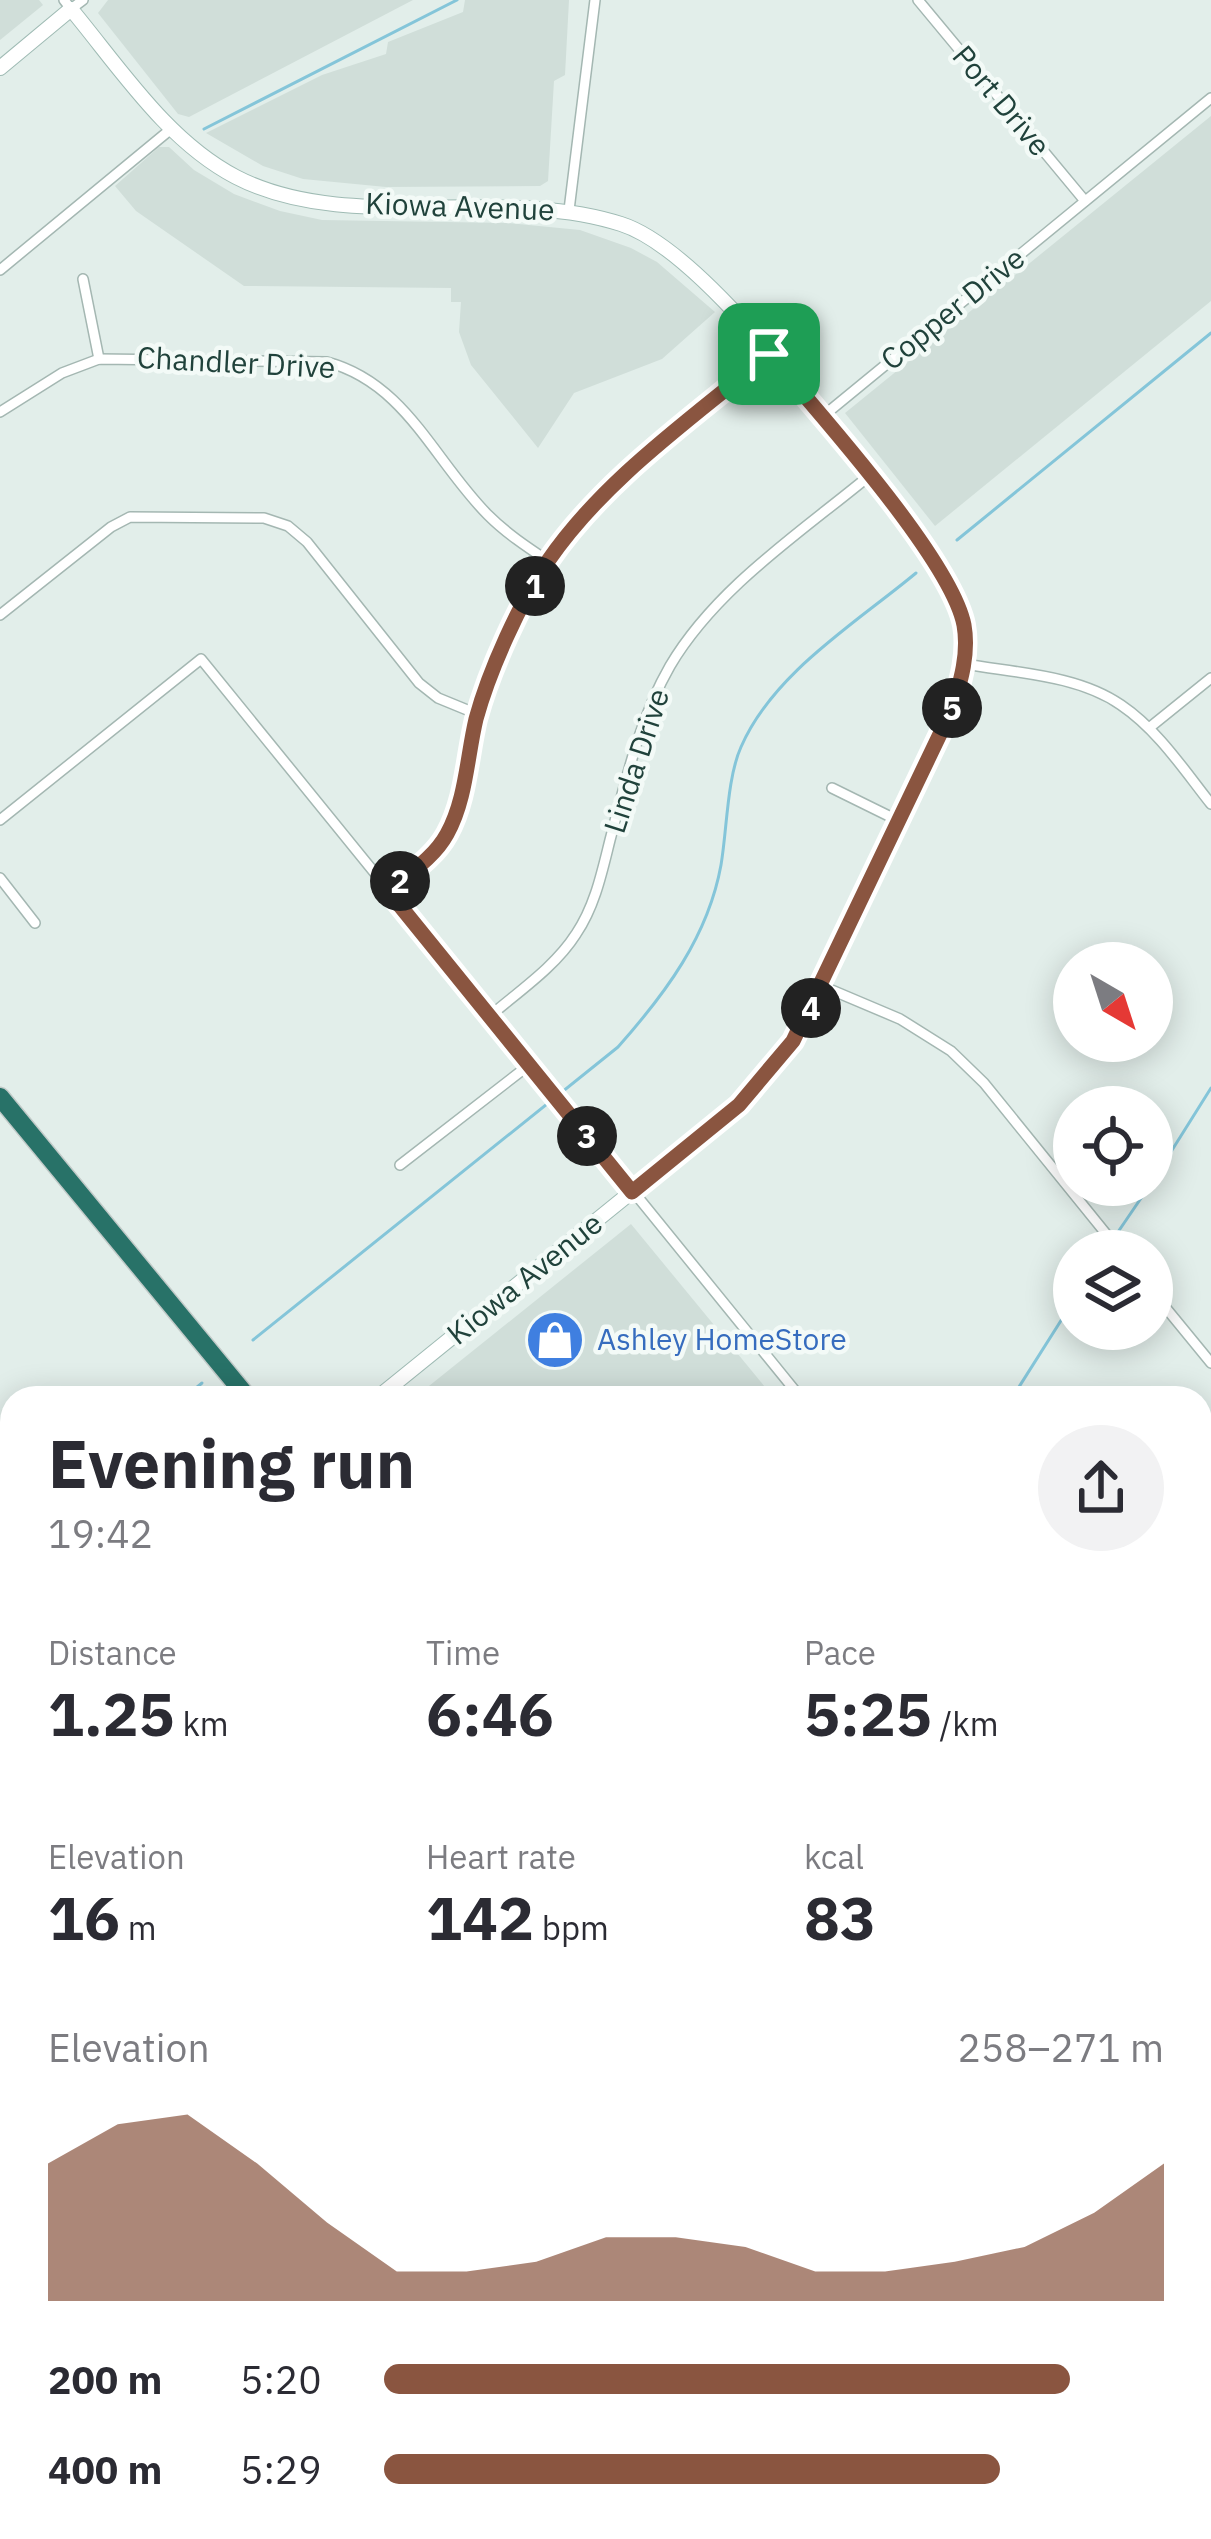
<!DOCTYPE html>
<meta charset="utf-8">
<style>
:root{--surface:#fff;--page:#f2f2f3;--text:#2b2b33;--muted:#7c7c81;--accent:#8a5540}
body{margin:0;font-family:"IBM Plex Sans",sans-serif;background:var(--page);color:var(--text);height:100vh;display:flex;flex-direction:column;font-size:45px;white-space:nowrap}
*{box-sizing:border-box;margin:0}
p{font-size:39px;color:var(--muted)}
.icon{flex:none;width:66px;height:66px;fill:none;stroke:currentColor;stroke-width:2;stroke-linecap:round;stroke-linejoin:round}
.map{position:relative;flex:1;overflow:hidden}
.side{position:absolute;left:0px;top:1386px;width:1212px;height:1155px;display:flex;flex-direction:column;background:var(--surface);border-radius:36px 36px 0 0;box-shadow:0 6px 30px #0003}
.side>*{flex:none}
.needle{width:78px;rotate:141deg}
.buttons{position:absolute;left:1053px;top:942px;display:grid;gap:24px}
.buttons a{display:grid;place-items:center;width:120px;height:120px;border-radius:50%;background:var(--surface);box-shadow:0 6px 30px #0003;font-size:60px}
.pin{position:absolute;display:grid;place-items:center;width:102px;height:102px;color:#fff;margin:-51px;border-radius:24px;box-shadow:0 6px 18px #0006}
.km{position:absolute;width:60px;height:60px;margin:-30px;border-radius:50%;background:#222;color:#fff;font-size:33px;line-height:60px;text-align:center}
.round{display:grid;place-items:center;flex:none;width:126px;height:126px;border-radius:63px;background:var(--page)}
.summary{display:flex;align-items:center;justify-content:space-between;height:204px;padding:0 48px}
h1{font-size:66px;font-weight:700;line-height:90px}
.metrics{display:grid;grid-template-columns:repeat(3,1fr);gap:18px;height:204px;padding:12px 48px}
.metrics div{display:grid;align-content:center}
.metrics b{font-size:60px;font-weight:700}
.metrics small{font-size:33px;font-weight:400}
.metrics p{font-size:33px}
.chart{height:336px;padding:24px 48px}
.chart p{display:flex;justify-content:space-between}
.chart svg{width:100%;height:216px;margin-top:12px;fill:var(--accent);opacity:.7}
ul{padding:0 48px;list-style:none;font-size:39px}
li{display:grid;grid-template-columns:192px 144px 1fr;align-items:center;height:90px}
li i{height:30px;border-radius:15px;background:var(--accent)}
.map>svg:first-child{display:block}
.built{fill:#d0ded9}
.grass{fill:url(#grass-dots)}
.water{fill:#84c5d9}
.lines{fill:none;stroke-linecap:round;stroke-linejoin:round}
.stream{stroke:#84c5d9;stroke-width:3}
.street-casing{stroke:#a4b7b2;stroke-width:12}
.secondary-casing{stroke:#9fbbb4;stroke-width:16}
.highway-casing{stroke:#c1cac8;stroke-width:21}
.street{stroke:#fff;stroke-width:9}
.secondary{stroke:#fff;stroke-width:14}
.highway{stroke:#287268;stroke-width:18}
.route-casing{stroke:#fff;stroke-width:24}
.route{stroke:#8a5540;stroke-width:15}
.labels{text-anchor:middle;stroke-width:9;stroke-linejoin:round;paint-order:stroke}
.street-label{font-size:30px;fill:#20423b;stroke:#f3faf7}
.shop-label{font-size:30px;fill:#366cbe;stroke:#f3faf7;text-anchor:start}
</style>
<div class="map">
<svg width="1211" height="2539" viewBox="0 0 1211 2539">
<defs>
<pattern id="grass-dots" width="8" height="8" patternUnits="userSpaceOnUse" patternTransform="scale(3)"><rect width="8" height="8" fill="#b9e2c7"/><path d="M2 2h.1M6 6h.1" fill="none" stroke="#9fc3ac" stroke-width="1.8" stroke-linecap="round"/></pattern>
</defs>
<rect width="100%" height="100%" fill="#e2eeea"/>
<g class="built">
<path d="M 0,0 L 39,0 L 43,5 L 0,40 Z"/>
<path d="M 108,0 L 413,0 L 189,117 L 178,114 L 98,13 Z"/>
<path d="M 465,0 L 569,0 L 565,75 L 554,81 L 548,181 L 540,186 L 386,187 L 303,179 L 263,166 L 206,133 L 322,75 L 386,54 L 388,42 L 463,12 Z"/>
<path d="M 1211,116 L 1211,301 L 935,526 L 845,413 Z"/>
<path d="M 159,147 L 169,147 L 194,170 L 234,194 L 280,211 L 322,220 L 507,223 L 580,230 L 631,248 L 657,262 L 715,312 L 662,359 L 574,393 L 538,448 L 471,365 L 459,332 L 461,302 L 451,302 L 451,288 L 244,286 L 136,211 L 115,186 Z"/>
<path d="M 631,1224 L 774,1398 L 414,1398 Z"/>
<path d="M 0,1451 L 12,1466 L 12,1507 L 0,1516 Z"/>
<path d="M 12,2407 L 12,2529 L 63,2529 L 52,2539 L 0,2539 L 0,2411 Z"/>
<path d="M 80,2529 L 153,2529 L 161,2539 L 67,2539 Z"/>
<path d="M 359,2529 L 467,2529 L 475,2539 L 347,2539 Z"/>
<path d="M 652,2529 L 716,2529 L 724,2539 L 639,2539 Z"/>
</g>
<path class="grass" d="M 716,2529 L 858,2529 L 851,2539 L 724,2539 Z"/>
<g class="water">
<path d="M 1211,1699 L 1211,1762 L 1200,1765 L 1200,1702 Z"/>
<path d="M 814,2529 L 873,2529 L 867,2539 L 807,2539 Z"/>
</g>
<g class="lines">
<g class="stream">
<path d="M 204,129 L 457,0"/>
<path d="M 957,540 L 1211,333"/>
<path d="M 1152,1182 L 1211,1088"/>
<path d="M 1105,1251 L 1150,1185"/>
<path d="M 253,1340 L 618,1047 C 665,994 708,937 721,865 C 727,830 727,778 741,747 C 773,673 856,623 916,573"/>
<path d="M 184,1398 L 202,1383"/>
<path d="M 1012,1398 L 1074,1300"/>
<path d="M 0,1547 L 12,1537"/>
</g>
<defs>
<g id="street">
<path d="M 64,0 L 71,9 L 83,0"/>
<path d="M 918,0 L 1085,201"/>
<path d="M 569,210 L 595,0"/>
<path d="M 0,270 L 171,129"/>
<path d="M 83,279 L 99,359"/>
<path d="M 0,412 L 62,373 L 99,359 L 327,362 C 406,383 434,461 488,515 C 506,533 527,547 548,561"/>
<path d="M 822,417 L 1211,98"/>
<path d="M 0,615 L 111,527 L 130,517 L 264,518 L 288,526 L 307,542 L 419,683 L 438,698 L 477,714"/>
<path d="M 965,664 C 1016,673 1078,675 1121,705 C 1158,730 1184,770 1211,804"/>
<path d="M 1149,728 L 1211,678"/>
<path d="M 832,788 L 899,821"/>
<path d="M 0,820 L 201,659 L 801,1398"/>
<path d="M 0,878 L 35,923"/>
<path d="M 388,891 L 446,838 L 457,813 L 477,714 L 510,633 L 548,561 L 622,478 L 769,354"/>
<path d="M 822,986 L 900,1019 L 951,1051 L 984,1083 L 1120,1251"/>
<path d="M 490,1016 C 519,991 555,967 576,934 C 595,906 602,872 610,840 C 626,780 639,720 670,666 C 716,588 800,533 869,476"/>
<path d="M 400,1165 L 529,1065"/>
<path d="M 1152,1291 L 1211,1363"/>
<path d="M 1200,1893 L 1211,1884"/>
<path d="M 1200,2134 L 1211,2132"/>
<path d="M 0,2397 L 12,2387"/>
<path d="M 324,2539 L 336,2529"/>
<path d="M 951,2539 L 970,2529"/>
</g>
<g id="secondary">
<path d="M 0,68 L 71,9 C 120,68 167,141 236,177 C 348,235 501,185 621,224 C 703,250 829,425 884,496 C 907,526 937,558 953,592 C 971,632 964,667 953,707 L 822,986 L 793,1041 L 769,1072 L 739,1105 L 377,1398"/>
<path d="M 0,1435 L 12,1451"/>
<path d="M 0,1725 L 12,1707"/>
<path d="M 895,2529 L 903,2539"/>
</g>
<g id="highway">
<path d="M 0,1097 L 248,1398"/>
<path d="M 1178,2529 L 1187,2539"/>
</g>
</defs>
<use href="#street" class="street-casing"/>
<use href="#secondary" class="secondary-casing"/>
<use href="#highway" class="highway-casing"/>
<use href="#street" class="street"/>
<use href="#secondary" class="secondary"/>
<use href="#highway" class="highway"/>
</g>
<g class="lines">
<defs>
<path id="route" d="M 769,354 C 817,411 951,559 964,625 C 969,653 961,680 953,707 L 793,1041 L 739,1105 L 632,1192 L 388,891 C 408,874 434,858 447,834 C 466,800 467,757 476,719 C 489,671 520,602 548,561 C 605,478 693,418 769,354 Z"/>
</defs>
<use href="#route" class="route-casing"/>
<use href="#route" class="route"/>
</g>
<defs>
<symbol id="shop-disc" viewBox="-11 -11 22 22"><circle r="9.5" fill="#3f7fe0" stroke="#f3faf7"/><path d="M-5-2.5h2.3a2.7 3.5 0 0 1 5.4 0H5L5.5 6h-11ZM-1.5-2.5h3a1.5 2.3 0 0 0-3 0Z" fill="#fff"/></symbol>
</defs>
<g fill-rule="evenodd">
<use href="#shop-disc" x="522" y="1307" width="66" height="66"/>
</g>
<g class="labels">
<g class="street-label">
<text transform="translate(1001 101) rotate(50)" y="10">Port Drive</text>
<text transform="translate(460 207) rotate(2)" y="10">Kiowa Avenue</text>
<text transform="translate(953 309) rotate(-39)" y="10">Copper Drive</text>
<text transform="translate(236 363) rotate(3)" y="10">Chandler Drive</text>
<text transform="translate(637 761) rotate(-72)" y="10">Linda Drive</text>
<text transform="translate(525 1279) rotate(-39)" y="10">Kiowa Avenue</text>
</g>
<g class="shop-label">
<text x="597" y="1350">Ashley HomeStore</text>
</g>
</g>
</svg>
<div class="buttons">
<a><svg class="needle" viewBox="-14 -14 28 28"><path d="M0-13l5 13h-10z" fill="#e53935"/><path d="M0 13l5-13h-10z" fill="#7c7c81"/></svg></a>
<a><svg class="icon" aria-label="locate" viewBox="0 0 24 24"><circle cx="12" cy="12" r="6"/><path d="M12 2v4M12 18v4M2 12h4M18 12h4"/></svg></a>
<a><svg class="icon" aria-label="layers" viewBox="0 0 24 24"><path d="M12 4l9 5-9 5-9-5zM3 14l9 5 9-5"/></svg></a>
</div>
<div class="pin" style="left:769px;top:354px;background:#1e9e55"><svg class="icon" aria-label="arrive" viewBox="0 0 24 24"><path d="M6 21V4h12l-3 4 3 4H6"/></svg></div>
<b class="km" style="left:535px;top:586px">1</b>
<b class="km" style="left:400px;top:881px">2</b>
<b class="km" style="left:587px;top:1136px">3</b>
<b class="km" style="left:811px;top:1008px">4</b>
<b class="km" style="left:952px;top:708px">5</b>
<section class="side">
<div class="summary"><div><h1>Evening run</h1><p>19:42</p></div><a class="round"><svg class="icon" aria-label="share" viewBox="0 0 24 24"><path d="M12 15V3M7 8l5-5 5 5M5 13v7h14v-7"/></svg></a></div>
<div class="metrics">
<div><p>Distance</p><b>1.25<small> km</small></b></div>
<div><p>Time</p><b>6:46</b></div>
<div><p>Pace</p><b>5:25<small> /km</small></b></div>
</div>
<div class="metrics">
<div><p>Elevation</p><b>16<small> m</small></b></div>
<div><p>Heart rate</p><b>142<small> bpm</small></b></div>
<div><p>kcal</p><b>83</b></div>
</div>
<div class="chart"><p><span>Elevation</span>258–271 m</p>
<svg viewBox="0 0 160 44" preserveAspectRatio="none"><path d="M0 44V16L10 8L20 6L30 16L40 28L50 38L60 38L70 36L80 31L90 31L100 33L110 38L120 38L130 36L140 33L150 26L160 16V44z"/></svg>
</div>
<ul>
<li><b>200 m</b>5:20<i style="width:88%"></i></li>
<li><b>400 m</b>5:29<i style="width:79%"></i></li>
</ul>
</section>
</div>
